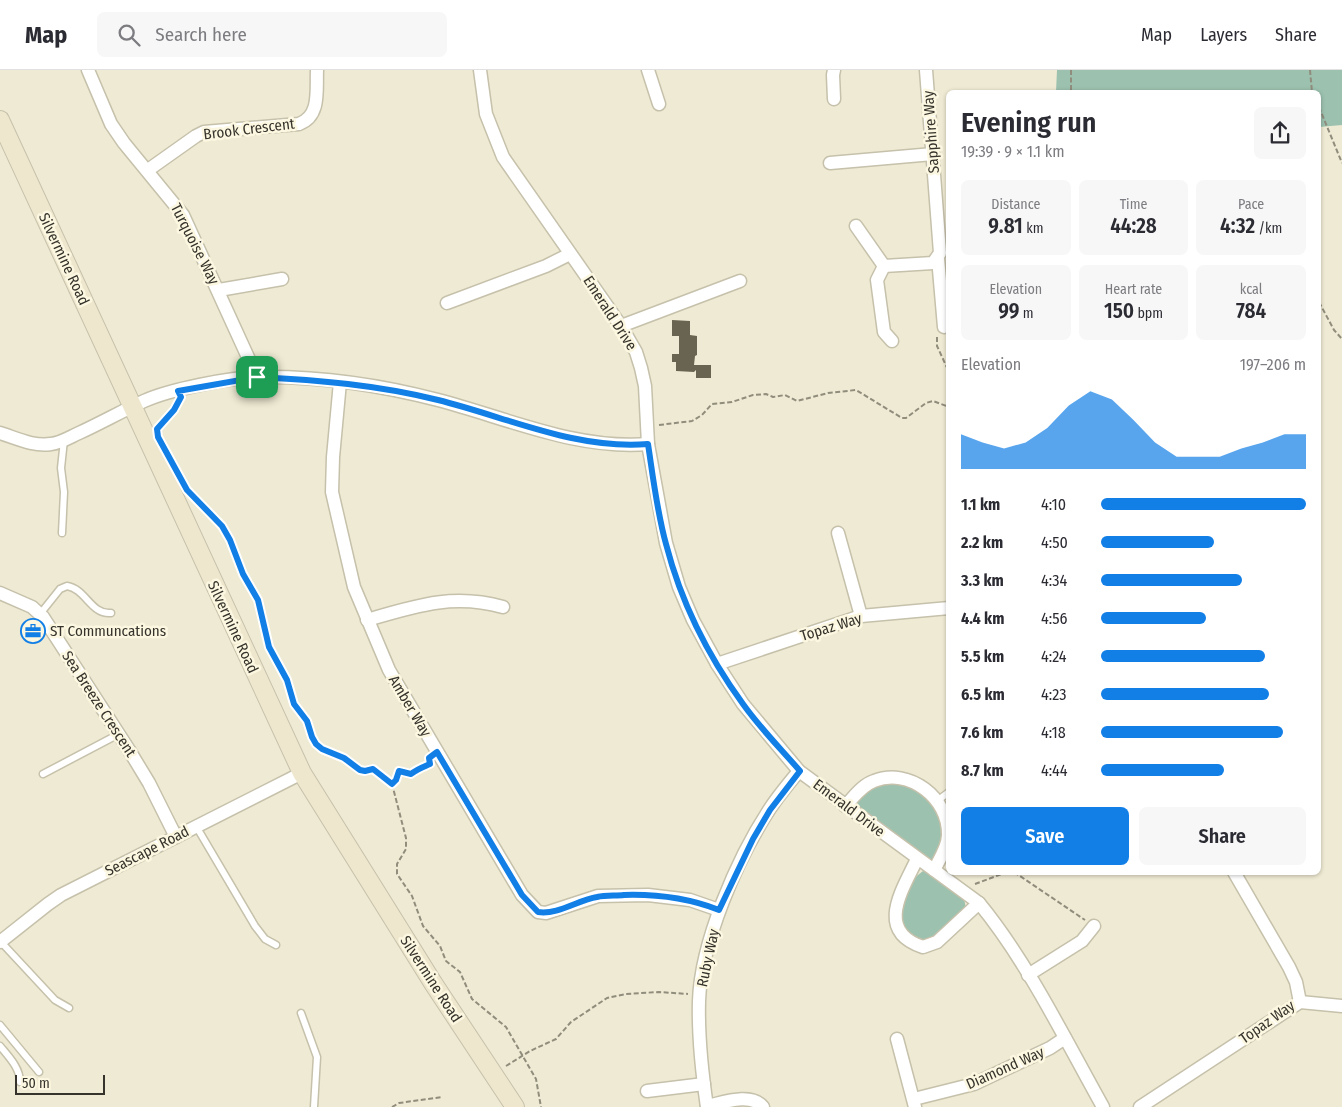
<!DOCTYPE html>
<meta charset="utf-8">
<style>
:root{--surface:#fff;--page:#f7f7f7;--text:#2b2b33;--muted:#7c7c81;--line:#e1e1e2;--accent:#127fe6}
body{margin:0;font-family:"Fira Sans Condensed",sans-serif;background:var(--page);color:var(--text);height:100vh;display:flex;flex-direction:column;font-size:19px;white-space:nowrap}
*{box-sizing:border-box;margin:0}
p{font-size:16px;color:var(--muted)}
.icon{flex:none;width:28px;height:28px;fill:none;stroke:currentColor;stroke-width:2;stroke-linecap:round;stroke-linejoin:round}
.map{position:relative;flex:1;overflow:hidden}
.sheet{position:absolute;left:946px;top:20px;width:375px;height:785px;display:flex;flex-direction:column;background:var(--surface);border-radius:8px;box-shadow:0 1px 4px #0004}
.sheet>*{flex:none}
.scale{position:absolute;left:15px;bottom:12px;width:90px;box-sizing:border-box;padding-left:5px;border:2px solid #35332b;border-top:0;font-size:14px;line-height:18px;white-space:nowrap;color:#35332b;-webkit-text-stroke:4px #fcf7e0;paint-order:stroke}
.pin{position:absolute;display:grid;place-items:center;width:42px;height:42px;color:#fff;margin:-21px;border-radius:10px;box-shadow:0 2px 8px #0006}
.round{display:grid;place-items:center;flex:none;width:52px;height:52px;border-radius:8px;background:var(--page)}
.head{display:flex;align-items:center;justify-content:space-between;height:85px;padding:0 15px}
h1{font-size:28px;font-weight:600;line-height:38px}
.metrics{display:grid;grid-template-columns:repeat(3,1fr);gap:8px;height:85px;padding:5px 15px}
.metrics div{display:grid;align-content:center;border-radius:8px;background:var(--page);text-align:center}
.metrics b{font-size:21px;font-weight:600}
.metrics small{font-size:14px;font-weight:400}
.metrics p{font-size:14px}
.chart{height:140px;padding:10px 15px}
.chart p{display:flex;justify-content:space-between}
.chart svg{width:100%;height:90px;margin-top:5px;fill:var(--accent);opacity:.7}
.cta{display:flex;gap:10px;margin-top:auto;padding:10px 15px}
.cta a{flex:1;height:58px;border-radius:8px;background:var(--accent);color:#fff;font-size:20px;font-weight:600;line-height:58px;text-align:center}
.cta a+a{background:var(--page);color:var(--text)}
ul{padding:0 15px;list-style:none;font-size:16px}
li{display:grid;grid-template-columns:80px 60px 1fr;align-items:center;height:38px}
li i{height:12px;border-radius:6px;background:var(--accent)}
header{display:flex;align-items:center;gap:30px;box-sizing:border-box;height:70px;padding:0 25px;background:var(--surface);border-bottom:1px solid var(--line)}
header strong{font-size:24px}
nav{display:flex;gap:28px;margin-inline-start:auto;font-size:18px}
.search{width:350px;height:45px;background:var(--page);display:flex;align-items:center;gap:12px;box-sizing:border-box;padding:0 18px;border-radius:8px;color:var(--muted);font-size:19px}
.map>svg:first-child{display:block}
.green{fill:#9cc1af}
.building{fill:#696451}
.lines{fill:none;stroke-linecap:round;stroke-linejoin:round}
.lane-casing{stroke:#c6c1ab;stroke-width:9}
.street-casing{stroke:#c6c1ab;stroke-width:15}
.secondary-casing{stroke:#c6c1ab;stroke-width:20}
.path{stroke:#908d7d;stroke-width:2;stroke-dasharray:5 2.5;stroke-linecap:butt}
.lane{stroke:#fff;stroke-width:6}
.street{stroke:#fff;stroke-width:12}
.secondary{stroke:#eee6cd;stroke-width:18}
.route-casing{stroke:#fff;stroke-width:10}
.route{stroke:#127fe6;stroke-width:6}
.labels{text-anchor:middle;stroke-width:5;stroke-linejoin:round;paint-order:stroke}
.street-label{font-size:15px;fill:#35332b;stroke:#fcf7e0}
.poi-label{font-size:15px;fill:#35332b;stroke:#fcf7e0;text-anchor:start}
</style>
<header>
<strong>Map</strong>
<div class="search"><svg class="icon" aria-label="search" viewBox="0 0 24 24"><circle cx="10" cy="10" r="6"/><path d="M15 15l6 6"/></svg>Search here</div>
<nav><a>Map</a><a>Layers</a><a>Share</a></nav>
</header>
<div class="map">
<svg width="1342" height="1037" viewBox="0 0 1342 1037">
<rect width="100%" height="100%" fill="#efead3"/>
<g class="green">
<path d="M 1057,0 L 1342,0 L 1342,55 L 1319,57 L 1319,22 L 1056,22 Z"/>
<path d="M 873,711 C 888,712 910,710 923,720 C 933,727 942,753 947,765 L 930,798 L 848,735 Z"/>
<path d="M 923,801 L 934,806 L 964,828 L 967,845 L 921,875 L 896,852 L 913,809 Z"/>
</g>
<path class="building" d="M 672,250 L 690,251 L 690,265 L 697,266 L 697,285 L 695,286 L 694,295 L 711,295 L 711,308 L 696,308 L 696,300 L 694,302 L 676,301 L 676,292 L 672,292 L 672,284 L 679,284 L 679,266 L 672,266 Z"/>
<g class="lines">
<defs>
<g id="lane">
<path d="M 62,463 L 64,422 L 61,398 L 64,370"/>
<path d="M 40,544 L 60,519 L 67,516 C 86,519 91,545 111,543"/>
<path d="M 43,704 L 119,664"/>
<path d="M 937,731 L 949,722"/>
<path d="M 196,756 L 255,856 L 265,869 L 276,875"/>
<path d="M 1,872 L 55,930 L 69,938"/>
<path d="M 301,943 L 317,987 L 314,1037"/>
<path d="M 0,955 L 39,1002"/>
<path d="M 0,976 C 9,987 20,998 20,1012"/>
</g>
<g id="street">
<path d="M 88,0 L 111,54 L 124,73 L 183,145 L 257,307"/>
<path d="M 480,0 L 486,44 L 503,87 L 621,256 L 636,282 L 641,298 L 645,316 L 648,374 L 666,473 L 679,517 L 693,550 L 717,594 L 743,634 L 799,701 L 979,833 C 1027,891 1066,971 1103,1037"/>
<path d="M 648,0 L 659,34"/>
<path d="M 834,29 L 833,5 L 834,0"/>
<path d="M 830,93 L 933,84"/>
<path d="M 148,100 L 196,66 L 204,62 L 299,54 C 321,46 316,20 317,0"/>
<path d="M 856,156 L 884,196 L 877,210 L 884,262 L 892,271"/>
<path d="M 938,188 L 944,257"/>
<path d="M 884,196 L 933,193 L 940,183 L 926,0"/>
<path d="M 219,220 L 282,209"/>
<path d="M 447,233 L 546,196 L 570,184"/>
<path d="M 621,256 L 740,211"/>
<path d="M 340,312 L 333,387 L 332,422 L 354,517 L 389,600 L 522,825 L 538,842 L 546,843 L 598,826 L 648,825 L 690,830 L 719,840"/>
<path d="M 0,363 C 16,368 34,377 51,374 C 61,373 70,367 79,363 C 101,353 122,341 144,331 C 171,319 228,308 258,307 C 318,306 381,315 438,330 C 507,348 576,380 648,374"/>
<path d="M 838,463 L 861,546"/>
<path d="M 0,523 L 32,537 L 43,547 L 129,680 L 149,713 L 176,767"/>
<path d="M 367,550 C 415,536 453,523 503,537"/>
<path d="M 717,594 L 861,546 L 949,538"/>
<path d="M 845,736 C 854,727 862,715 874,711 C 909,697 949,728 948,765 C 948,777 939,790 934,800"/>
<path d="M 917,789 C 903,819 874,861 923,877 L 937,872 L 979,833"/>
<path d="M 1234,802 L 1289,897 L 1296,912 L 1300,932"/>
<path d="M 0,872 L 48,834 L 61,825 L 302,703"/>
<path d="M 1028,905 L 1082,871 L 1094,856"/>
<path d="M 1300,932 L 1342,936"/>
<path d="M 897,969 L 915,1037"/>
<path d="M 647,1021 L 704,1014"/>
<path d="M 914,1029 L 974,1014 L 1050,978 L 1065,968"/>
<path d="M 707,1036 C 722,1033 751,1022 763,1037"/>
<path d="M 707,1037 C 702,1003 698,966 699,931 C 701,872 737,789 769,740 C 778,726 789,713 799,701"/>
<path d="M 1140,1037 L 1300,932"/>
</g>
<path id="secondary" d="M 0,50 L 302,703 L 433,913 L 515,1037"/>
</defs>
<use href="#lane" class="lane-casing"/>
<use href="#street" class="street-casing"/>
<use href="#secondary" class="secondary-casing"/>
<g class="path">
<path d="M 1071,0 L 1071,22"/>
<path d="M 1310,0 L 1312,22"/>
<path d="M 1319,37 L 1342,93"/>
<path d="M 1319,232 L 1334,260 L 1342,269"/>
<path d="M 937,267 L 937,276 L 949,302"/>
<path d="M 659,355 L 692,351 L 702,345 L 712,334 L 732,332 L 753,325 L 766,324 L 773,327 L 785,325 L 797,331 L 828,323 L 856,320 L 902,348 L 906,348 L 926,333 L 933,331 L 949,337"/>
<path d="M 159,357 L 177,333"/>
<path d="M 189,423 L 222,456 L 230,470 L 243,504 L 258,530 L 269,577 L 287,610 L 294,634 L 307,651 L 312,667 L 316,674 L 322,679 L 344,688 L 360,700 L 365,701 L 373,699 L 392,714 L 406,768 L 406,779 L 397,794 L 397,804 L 412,826 L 423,856 L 440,876 L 446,891 L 460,902 L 472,929 L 506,957 L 536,1009 L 541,1037"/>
<path d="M 392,714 L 397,710 L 399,701 L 411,704 L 429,693"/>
<path d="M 1014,802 L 1085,850"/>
<path d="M 975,814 L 1007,802"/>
<path d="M 506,996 L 530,981 L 556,969 L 571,952 L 607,928 L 626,924 L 659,922 L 688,924"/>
<path d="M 392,1037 L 399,1033 L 442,1027"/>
</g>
<use href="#lane" class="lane"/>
<use href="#street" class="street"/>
<use href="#secondary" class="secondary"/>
</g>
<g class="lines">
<defs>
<path id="route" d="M 257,307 C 318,310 378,315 438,330 C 507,347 575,380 648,374 C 653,407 657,442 666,474 C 681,532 708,586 743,634 C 760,658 781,679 800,701 L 770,740 L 753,769 L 719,840 C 688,828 658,824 624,825 C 616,826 606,825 597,827 C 578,830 558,845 538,842 L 522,825 L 437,682 L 429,688 L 430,694 C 423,697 417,699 411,704 L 399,701 L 396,710 L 392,714 L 373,699 L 365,701 L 360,700 L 344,688 L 322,679 L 316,674 L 312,667 L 307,651 L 294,634 L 287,610 L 269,577 L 258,530 L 243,504 L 230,470 L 222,456 L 187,420 L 158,367 L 157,359 L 174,340 L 181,327 L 178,321 Z"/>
</defs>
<use href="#route" class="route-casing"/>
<use href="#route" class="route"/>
</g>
<defs>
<symbol id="office-ring" viewBox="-11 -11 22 22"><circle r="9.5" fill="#fcf7e0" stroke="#127fe6" stroke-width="1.5"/><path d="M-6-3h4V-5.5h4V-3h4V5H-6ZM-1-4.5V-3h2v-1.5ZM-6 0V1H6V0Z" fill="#127fe6"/></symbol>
</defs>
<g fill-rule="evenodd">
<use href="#office-ring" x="19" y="547" width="28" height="28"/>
</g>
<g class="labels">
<g class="street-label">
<text transform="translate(249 59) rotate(-7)" y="5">Brook Crescent</text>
<text transform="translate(931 62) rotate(-94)" y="5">Sapphire Way</text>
<text transform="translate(195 174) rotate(63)" y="5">Turquoise Way</text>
<text transform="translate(64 189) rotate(65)" y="5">Silvermine Road</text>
<text transform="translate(610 243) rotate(57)" y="5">Emerald Drive</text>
<text transform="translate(233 557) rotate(65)" y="5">Silvermine Road</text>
<text transform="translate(831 557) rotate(-17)" y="5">Topaz Way</text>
<text transform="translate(99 634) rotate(57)" y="5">Sea Breeze Crescent</text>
<text transform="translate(410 636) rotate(59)" y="5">Amber Way</text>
<text transform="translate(849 738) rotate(37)" y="5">Emerald Drive</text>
<text transform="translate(147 781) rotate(-27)" y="5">Seascape Road</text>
<text transform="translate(708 888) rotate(-78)" y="5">Ruby Way</text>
<text transform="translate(431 909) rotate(57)" y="5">Silvermine Road</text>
<text transform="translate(1267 952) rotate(-35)" y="5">Topaz Way</text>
<text transform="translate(1005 998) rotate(-24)" y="5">Diamond Way</text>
</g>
<g class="poi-label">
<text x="50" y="566">ST Communcations</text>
</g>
</g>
</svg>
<div class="scale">50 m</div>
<div class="pin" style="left:257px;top:307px;background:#1e9e55"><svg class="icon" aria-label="arrive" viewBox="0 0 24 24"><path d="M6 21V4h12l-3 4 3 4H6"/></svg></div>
<section class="sheet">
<div class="head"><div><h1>Evening run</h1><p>19:39 · 9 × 1.1 km</p></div><a class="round"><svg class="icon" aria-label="share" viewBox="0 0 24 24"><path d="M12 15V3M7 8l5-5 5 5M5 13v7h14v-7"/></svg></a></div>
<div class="metrics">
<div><p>Distance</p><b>9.81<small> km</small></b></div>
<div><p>Time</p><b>44:28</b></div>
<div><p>Pace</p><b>4:32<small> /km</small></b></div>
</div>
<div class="metrics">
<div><p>Elevation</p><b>99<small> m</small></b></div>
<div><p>Heart rate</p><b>150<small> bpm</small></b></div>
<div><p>kcal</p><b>784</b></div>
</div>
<div class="chart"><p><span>Elevation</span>197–206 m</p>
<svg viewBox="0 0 160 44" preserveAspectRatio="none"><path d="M0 44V27L10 31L20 34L30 31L40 24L50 13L60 6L70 10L80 20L90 31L100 38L110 38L120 38L130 34L140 31L150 27L160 27V44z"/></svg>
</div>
<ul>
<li><b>1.1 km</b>4:10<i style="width:100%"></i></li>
<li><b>2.2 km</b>4:50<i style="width:55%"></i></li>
<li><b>3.3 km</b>4:34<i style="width:69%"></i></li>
<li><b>4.4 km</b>4:56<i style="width:51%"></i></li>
<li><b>5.5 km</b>4:24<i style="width:80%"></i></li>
<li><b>6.5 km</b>4:23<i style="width:82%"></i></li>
<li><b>7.6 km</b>4:18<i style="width:89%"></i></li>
<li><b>8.7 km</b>4:44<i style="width:60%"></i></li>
</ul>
<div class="cta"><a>Save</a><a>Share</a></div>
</section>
</div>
